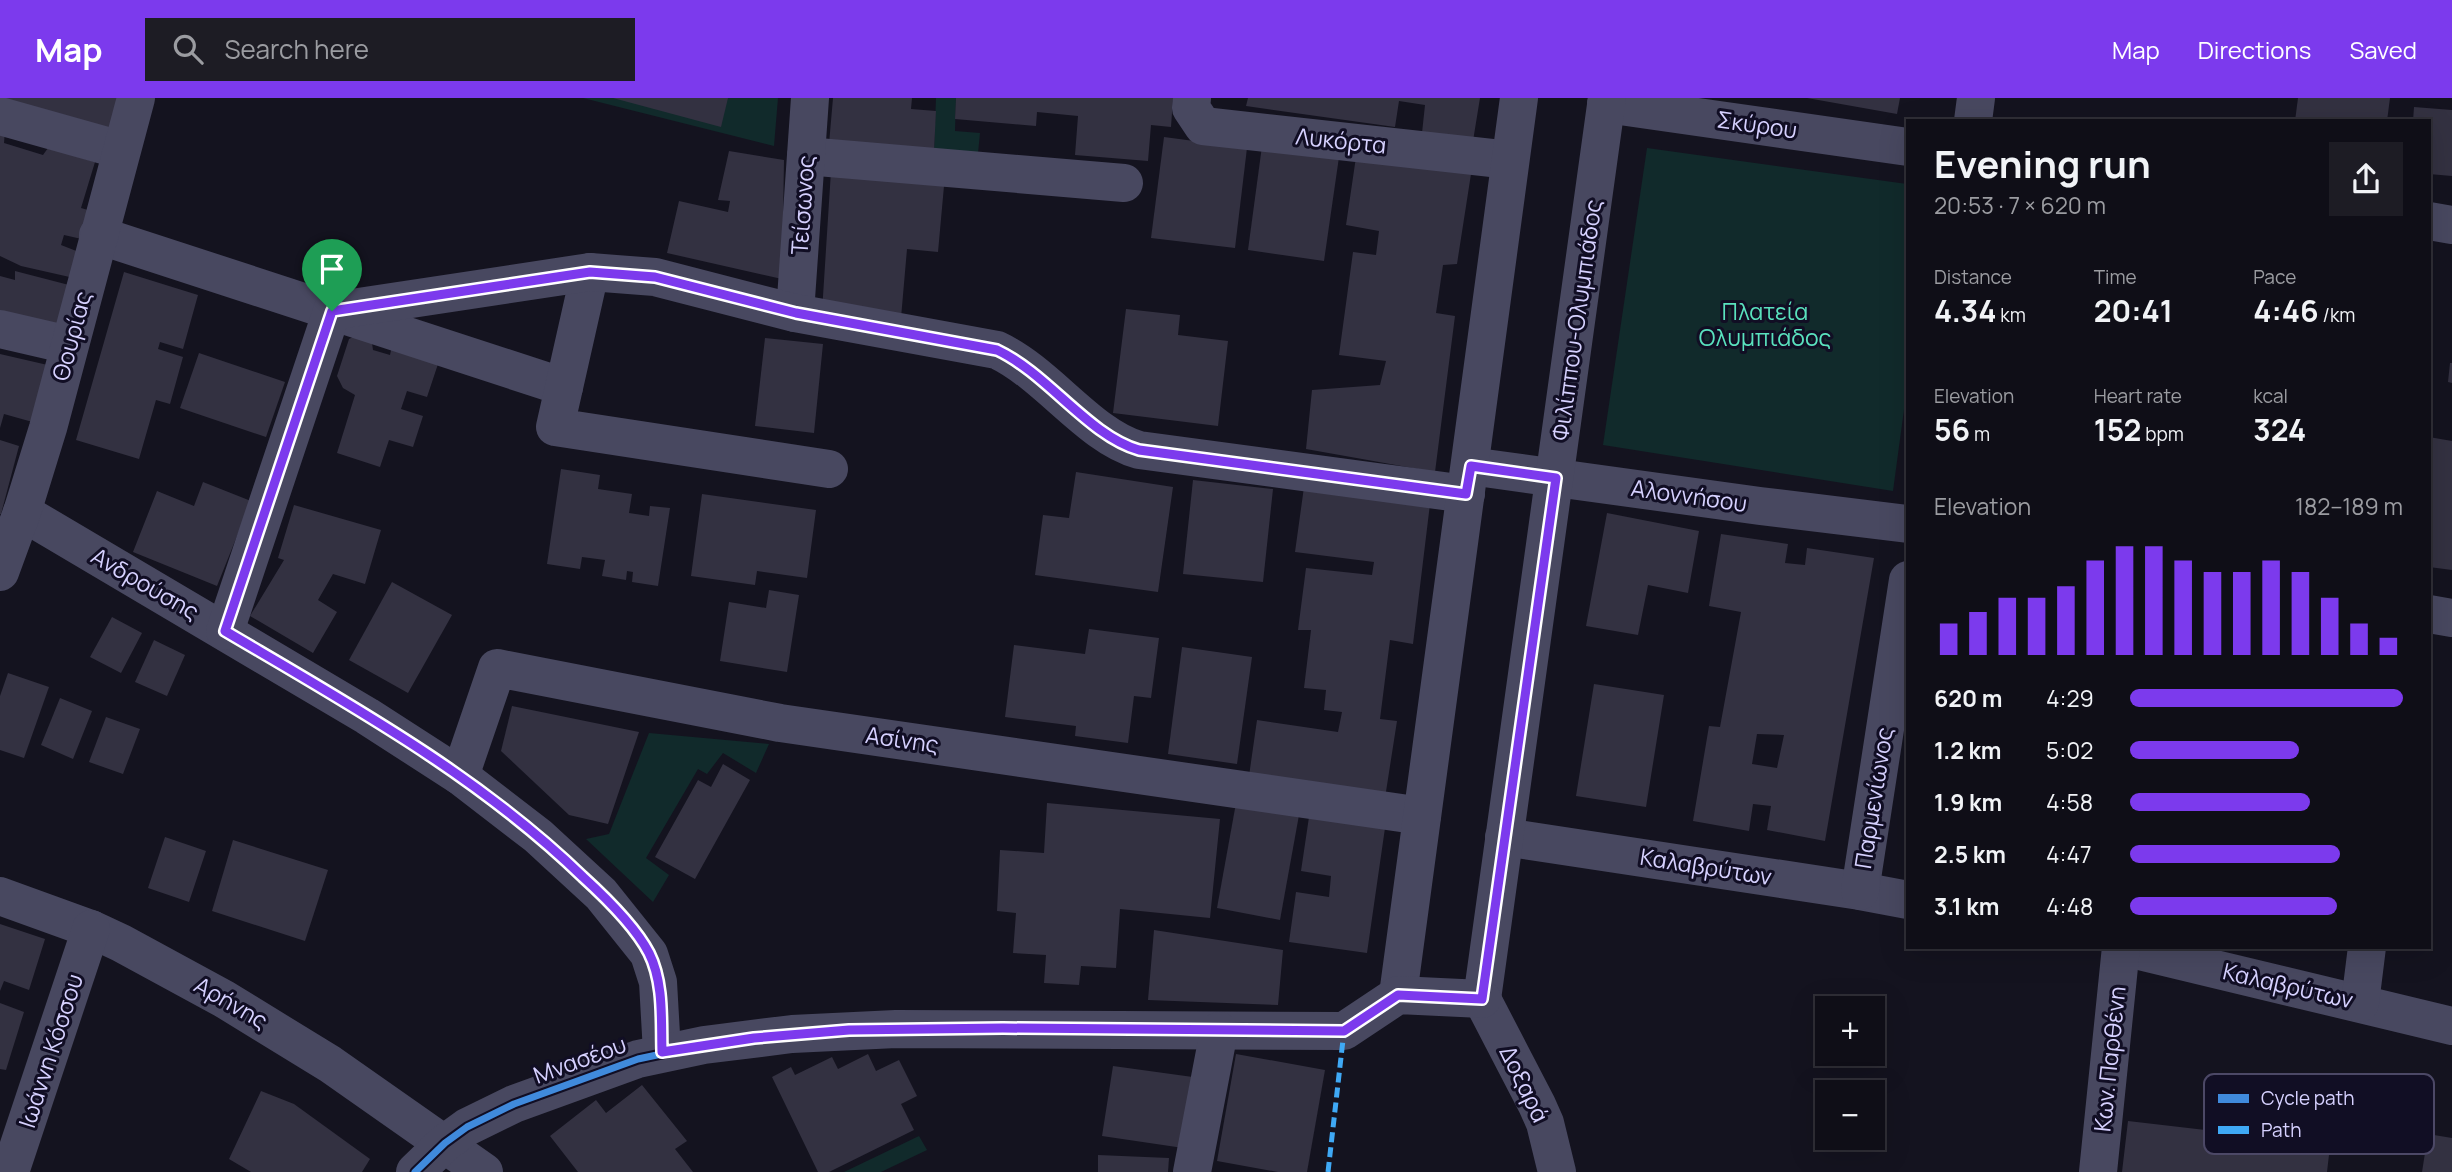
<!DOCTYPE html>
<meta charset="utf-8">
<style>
:root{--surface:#0f0e17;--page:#1d1c24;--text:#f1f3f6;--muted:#9b9ca1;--line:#2f2e36;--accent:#7c3aed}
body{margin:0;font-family:Manrope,sans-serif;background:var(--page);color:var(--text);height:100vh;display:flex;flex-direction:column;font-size:26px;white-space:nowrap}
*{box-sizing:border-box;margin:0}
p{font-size:23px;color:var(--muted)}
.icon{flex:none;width:38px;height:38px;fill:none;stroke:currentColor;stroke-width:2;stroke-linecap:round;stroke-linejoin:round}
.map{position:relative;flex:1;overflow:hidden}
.panel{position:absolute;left:1906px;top:21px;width:525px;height:830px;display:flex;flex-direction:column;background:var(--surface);border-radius:0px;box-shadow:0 7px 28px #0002,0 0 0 2px var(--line)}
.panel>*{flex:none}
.buttons{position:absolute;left:1815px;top:898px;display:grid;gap:14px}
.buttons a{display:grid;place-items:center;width:70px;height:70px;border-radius:0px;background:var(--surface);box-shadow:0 7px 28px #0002,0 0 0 2px var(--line);font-size:35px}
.pin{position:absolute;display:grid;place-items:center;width:60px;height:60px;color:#fff;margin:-72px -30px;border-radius:50% 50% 50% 0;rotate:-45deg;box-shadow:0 0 7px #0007}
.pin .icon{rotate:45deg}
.round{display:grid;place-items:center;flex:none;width:74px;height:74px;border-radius:0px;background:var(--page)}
.headline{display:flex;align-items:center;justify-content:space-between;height:119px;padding:0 28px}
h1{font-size:38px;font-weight:700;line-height:52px}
.stats{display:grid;grid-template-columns:repeat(3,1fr);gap:10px;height:119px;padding:7px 28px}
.stats div{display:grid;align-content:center}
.stats b{font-size:30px;font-weight:700}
.stats small{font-size:19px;font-weight:400}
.stats p{font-size:19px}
.chart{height:196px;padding:14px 28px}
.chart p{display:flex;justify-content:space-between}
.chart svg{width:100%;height:126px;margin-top:7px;stroke:var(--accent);stroke-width:6}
ul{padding:0 28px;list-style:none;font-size:23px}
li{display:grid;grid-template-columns:112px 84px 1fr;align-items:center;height:52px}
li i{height:18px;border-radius:9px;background:var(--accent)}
header{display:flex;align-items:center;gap:42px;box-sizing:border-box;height:98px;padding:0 35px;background:var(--accent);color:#fff}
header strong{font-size:33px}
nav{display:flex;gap:38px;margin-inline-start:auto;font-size:24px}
.search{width:490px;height:63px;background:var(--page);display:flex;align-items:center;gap:18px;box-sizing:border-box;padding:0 24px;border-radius:0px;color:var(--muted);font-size:26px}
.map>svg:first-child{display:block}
.green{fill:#112a2b}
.building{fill:#333141;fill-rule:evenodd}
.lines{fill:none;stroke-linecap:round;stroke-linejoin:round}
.minor{stroke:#484860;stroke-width:38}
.quiet{stroke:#3fa9f5;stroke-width:5;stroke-dasharray:10 5;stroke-linecap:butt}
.cycleway-casing{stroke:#110e24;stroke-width:11}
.cycleway{stroke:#408adc;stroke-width:7}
.route-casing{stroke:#fff;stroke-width:14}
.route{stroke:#7c3aed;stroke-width:9}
.labels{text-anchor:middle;stroke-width:6;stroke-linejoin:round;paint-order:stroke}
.street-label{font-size:23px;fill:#d6d1ff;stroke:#110e24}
.park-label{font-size:23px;fill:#5ae2be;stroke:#110e24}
.key{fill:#110e24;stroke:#4c4866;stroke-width:2}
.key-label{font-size:19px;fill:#d6d1ff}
</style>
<header>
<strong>Map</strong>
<div class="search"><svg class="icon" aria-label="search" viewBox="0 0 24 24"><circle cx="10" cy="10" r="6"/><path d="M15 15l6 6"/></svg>Search here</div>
<nav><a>Map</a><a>Directions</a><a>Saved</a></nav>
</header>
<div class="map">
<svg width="2452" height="1074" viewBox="0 0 2452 1074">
<rect width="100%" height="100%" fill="#14131f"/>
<g class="green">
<path d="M 583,0 L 778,0 L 774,48 Z"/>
<path d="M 936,0 L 956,0 L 955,33 L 980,35 L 978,55 L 934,53 Z"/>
<path d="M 1647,50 L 1907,86 L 1908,282 L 1893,393 L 1603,347 Z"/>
<path d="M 649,635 L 769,646 L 756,675 L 723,655 L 707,676 L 698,671 L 646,760 L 669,777 L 653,804 L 586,741 L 609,736 Z"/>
<path d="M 919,1038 L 927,1052 L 881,1074 L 844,1074 Z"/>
</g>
<g class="building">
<path d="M 0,0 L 119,0 L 110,33 Z"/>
<path d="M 613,0 L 728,0 L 721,29 Z"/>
<path d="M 833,0 L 912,0 L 911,11 L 936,13 L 934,53 L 829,46 Z"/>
<path d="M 956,0 L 1173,0 L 1171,29 L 1151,27 L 1148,63 L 1075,57 L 1078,18 L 1037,14 L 1036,28 L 955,21 Z"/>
<path d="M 1248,0 L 1480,0 L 1473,43 L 1422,35 L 1425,7 L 1399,3 L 1395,29 L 1246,8 Z"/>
<path d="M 1807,0 L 1900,0 L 1897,16 Z"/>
<path d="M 2298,0 L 2390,0 L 2387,23 L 2295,23 Z"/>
<path d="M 2414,9 L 2452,12 L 2452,78 L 2429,76 L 2429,23 L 2413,23 Z"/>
<path d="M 0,32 L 5,33 L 4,45 L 43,57 L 48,50 L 95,64 L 81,110 L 95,114 L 86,142 L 64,137 L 61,147 L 84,156 L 74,180 L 21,168 L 0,158 Z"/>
<path d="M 1164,39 L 1247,50 L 1235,150 L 1151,140 Z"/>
<path d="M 1262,48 L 1339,59 L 1324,163 L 1248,152 Z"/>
<path d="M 729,53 L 784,62 L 782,181 L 667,155 L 679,103 L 728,114 L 730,103 L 718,102 Z"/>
<path d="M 1356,59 L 1471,76 L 1457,166 L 1443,167 L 1436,215 L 1455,218 L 1435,374 L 1306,351 L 1312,292 L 1380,287 L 1386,263 L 1339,257 L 1353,154 L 1376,157 L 1379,133 L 1346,127 Z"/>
<path d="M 831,73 L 944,88 L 938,154 L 907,151 L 901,220 L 822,214 Z"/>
<path d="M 15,173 L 69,187 L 57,234 L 0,223 L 0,178 L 15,182 Z"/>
<path d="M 124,174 L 198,197 L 183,251 L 160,244 L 158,251 L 183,259 L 170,306 L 156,302 L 139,361 L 76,342 Z"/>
<path d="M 1126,211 L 1180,217 L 1178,237 L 1228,243 L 1218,328 L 1113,315 Z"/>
<path d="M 357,237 L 372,245 L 373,252 L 390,257 L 392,248 L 439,263 L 427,299 L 407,293 L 401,311 L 423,318 L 413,349 L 389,342 L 380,369 L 337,355 L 355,297 L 343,290 L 337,278 L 349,241 Z"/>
<path d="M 765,240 L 823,246 L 814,335 L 755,328 Z"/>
<path d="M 199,255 L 285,284 L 266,339 L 180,310 Z"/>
<path d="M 0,256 L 52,268 L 36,325 L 4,316 L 0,330 Z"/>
<path d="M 2450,265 L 2452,265 L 2452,285 L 2448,284 Z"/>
<path d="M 2429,339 L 2452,343 L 2452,472 L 2429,469 Z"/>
<path d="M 0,342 L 19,348 L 1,416 L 0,416 Z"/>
<path d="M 561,371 L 600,377 L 598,391 L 632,396 L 629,415 L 649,418 L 650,408 L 670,410 L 658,488 L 632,484 L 633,474 L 627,473 L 626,482 L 602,478 L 605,462 L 582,459 L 580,471 L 547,466 Z"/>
<path d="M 1076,374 L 1173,389 L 1158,494 L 1035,477 L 1043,417 L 1069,420 Z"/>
<path d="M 1193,382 L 1273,391 L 1263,484 L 1183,476 Z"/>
<path d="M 203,384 L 251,403 L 217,488 L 133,454 L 157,393 L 194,408 Z"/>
<path d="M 1304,389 L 1430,406 L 1413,546 L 1390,542 L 1380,621 L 1397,623 L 1385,700 L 1249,678 L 1257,622 L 1338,634 L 1342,614 L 1324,612 L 1326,592 L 1304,590 L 1311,532 L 1298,532 L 1306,470 L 1372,477 L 1374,464 L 1295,454 Z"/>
<path d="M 702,396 L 816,412 L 807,480 L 757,473 L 755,487 L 691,478 Z"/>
<path d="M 294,407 L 381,432 L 365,486 L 333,476 L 318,502 L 337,514 L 313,555 L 250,518 L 284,462 L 278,460 Z"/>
<path d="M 1607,415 L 1699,433 L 1688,495 L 1648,487 L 1638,537 L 1586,528 Z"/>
<path d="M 1721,436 L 1788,446 L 1785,465 L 1805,467 L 1807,450 L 1874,460 L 1825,743 L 1767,732 L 1771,708 L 1753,706 L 1749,733 L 1693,723 L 1709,628 L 1720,629 L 1741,514 L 1709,508 ZM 1757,636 L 1784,637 L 1777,670 L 1752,666 Z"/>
<path d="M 392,484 L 452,517 L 408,595 L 349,562 Z"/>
<path d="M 769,492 L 799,497 L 787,574 L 720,563 L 729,504 L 766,510 Z"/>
<path d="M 112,519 L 142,535 L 121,575 L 90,559 Z"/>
<path d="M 1089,531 L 1159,540 L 1151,600 L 1134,598 L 1128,645 L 1075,638 L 1076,628 L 1005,619 L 1014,547 L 1085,556 Z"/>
<path d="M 154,542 L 185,557 L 167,598 L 135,584 Z"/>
<path d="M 1182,549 L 1252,559 L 1237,666 L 1168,656 Z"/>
<path d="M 8,575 L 49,589 L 24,660 L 0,652 L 0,598 Z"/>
<path d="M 1594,586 L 1664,597 L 1646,709 L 1576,698 Z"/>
<path d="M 60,600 L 92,613 L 73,661 L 41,647 Z"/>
<path d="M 512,608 L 639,634 L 608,726 L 569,717 L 501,653 Z"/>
<path d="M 106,619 L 140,631 L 123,676 L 89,664 Z"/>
<path d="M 723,666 L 750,682 L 695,781 L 655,759 L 698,682 L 711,689 Z"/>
<path d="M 1047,705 L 1220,721 L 1210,820 L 1120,811 L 1116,870 L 1081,868 L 1079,887 L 1044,885 L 1046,857 L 1013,855 L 1016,815 L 997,813 L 1000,752 L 1044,755 Z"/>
<path d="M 1236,705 L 1299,717 L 1280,822 L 1217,810 Z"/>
<path d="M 1309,719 L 1385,730 L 1367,855 L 1289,844 L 1296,794 L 1329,799 L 1331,778 L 1301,773 Z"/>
<path d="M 165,739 L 206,753 L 189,804 L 148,790 Z"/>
<path d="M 233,742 L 328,772 L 305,843 L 212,813 Z"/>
<path d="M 0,826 L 45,841 L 29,892 L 4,883 L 0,893 Z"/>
<path d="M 1154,832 L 1283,852 L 1278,907 L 1148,902 Z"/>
<path d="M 0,905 L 24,914 L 6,972 L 0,971 Z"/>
<path d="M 868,956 L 876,973 L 899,962 L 917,998 L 901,1006 L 914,1032 L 829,1074 L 818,1074 L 772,979 L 791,969 L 795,977 L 832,959 L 838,971 Z"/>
<path d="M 1236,956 L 1325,972 L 1307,1074 L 1278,1074 L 1217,1063 Z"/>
<path d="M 1113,968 L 1200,980 L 1190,1051 L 1102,1038 Z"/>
<path d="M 642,987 L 687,1043 L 675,1051 L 693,1074 L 578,1074 L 550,1038 L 596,1002 L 606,1015 Z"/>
<path d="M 261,993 L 294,1006 L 370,1061 L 362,1074 L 251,1074 L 229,1061 Z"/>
<path d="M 2217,1018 L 2332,1031 L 2327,1074 L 2122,1074 L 2128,1023 L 2214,1033 Z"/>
<path d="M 2428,1036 L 2452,1040 L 2452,1074 L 2422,1074 Z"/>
<path d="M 1098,1057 L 1169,1060 L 1168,1074 L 1098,1074 Z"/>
</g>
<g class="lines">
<g class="minor">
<path d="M 1192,0 L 1191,10 L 1203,28 L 1510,62"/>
<path d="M 1606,6 L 1908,49"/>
<path d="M 0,18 L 121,52"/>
<path d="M 1973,23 L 1976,0"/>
<path d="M 806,58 L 1124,85"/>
<path d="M 2429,123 L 2452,127"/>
<path d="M 98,137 L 564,289"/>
<path d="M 590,174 L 555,329 L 829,371"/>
<path d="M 795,215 L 810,0"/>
<path d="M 0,231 L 69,247"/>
<path d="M 1470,368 L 1760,408 L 1908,426"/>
<path d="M 22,414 L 367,618 L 460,678 L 538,738 L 601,796 L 649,856 L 658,884 L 662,954"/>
<path d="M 0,474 L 22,414 L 48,330 L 136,0"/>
<path d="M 2429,516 L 2452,520"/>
<path d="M 225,533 L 332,213 L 590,174 L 655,179 L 795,215 L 997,252 C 1048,276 1089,338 1139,352 L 1466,396"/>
<path d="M 460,678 L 497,570 L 780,625 L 1422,718"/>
<path d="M 1504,739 L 1860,793 L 1908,802"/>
<path d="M 1860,793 L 1908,482"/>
<path d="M 0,798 L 91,831 L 121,845 L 224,901 L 330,966 L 484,1074"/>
<path d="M 2123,849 L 2452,928"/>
<path d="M 1398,897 L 1519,0"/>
<path d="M 1482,901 L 1607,0"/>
<path d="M 1482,901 L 1537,1007 L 1545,1025 L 1557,1074"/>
<path d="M 2360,905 L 2367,849"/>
<path d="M 10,1074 L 91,831"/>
<path d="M 415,1074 L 445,1045 L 467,1029 L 514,1006 L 638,961 L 704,947 L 792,936 L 896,931 L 1344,933 L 1398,897 L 1482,901"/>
<path d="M 1192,1074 L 1219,933"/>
<path d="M 2098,1074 L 2121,849"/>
</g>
<path class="quiet" d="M 1328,1074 L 1344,933"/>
<defs>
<g id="cycleway">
<path d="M 225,533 L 332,213 L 590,174 L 655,179 L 795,215 L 997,252 C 1048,276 1089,338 1139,352 L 1466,396"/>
<path d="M 415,1074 L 445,1045 L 467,1029 L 514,1006 L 638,961 L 704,947 L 792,936 L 896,931 L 1344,933 L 1398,897 L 1482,901"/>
</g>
</defs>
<use href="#cycleway" class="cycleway-casing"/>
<use href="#cycleway" class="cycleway"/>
</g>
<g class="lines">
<defs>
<path id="route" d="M 590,174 L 655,179 L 796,215 L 997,252 C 1048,276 1089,338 1139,352 L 1466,396 L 1471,368 L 1556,380 L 1482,901 L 1398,897 L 1344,933 L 1003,930 L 849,932 L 754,940 L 662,954 C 661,922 664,885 649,855 C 635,828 605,799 583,779 C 479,678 349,606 225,533 L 332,213 Z"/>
</defs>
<use href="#route" class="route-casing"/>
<use href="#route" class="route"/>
</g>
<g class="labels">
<g class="street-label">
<text transform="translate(1757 27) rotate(8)" y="8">Σκύρου</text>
<text transform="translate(1341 43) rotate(6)" y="8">Λυκόρτα</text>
<text transform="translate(803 107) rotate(-86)" y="8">Τείσωνος</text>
<text transform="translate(1577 222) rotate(-82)" y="8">Φιλίππου-Ολυμπιάδος</text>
<text transform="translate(72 238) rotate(-75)" y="8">Θουρίας</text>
<text transform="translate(1689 398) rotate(8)" y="8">Αλοννήσου</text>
<text transform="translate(145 486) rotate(30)" y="8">Ανδρούσης</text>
<text transform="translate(902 642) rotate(8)" y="8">Ασίνης</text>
<text transform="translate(1874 700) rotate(-81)" y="8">Παρμενίωνος</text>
<text transform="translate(1706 769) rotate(9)" y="8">Καλαβρύτων</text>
<text transform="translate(2288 888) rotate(13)" y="8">Καλαβρύτων</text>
<text transform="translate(231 905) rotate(30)" y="8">Αρήνης</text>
<text transform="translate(51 953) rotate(-72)" y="8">Ιωάννη Κόσσου</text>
<text transform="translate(2110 961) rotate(-84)" y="8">Κων. Παρθένη</text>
<text transform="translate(580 962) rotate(-20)" y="8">Μνασέου</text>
<text transform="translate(1524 986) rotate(64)" y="8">Δοξαρά</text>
</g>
<g class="park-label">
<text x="1765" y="222">Πλατεία<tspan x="1765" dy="26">Ολυμπιάδος</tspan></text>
</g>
</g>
<rect x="2204" y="976" width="230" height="80" rx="10" class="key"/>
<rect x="2218" y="996" width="31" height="9" fill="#408adc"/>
<rect x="2218" y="1028" width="31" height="8" fill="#3fa9f5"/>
<g class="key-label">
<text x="2261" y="1007">Cycle path</text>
<text x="2261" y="1039">Path</text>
</g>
</svg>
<div class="buttons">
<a>+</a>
<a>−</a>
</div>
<div class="pin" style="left:332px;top:213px;background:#1e9e55"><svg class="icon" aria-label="arrive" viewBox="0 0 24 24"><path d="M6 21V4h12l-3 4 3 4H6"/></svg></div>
<section class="panel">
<div class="headline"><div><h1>Evening run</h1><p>20:53 · 7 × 620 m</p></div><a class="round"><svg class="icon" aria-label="share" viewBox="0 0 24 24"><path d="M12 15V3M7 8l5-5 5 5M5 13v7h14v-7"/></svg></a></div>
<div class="stats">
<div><p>Distance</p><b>4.34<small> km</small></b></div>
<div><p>Time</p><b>20:41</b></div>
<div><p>Pace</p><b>4:46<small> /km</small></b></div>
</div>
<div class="stats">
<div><p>Elevation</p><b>56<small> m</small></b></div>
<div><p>Heart rate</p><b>152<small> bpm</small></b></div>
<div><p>kcal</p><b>324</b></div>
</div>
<div class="chart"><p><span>Elevation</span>182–189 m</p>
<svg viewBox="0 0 160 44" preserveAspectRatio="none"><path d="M5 44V33M15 44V29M25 44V24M35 44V24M45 44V20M55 44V11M65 44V6M75 44V6M85 44V11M95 44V15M105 44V15M115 44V11M125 44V15M135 44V24M145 44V33M155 44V38"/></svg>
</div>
<ul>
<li><b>620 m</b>4:29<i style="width:100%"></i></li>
<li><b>1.2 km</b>5:02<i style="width:62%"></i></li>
<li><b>1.9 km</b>4:58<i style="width:66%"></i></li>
<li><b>2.5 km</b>4:47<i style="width:77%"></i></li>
<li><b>3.1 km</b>4:48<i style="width:76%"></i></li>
</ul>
</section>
</div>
